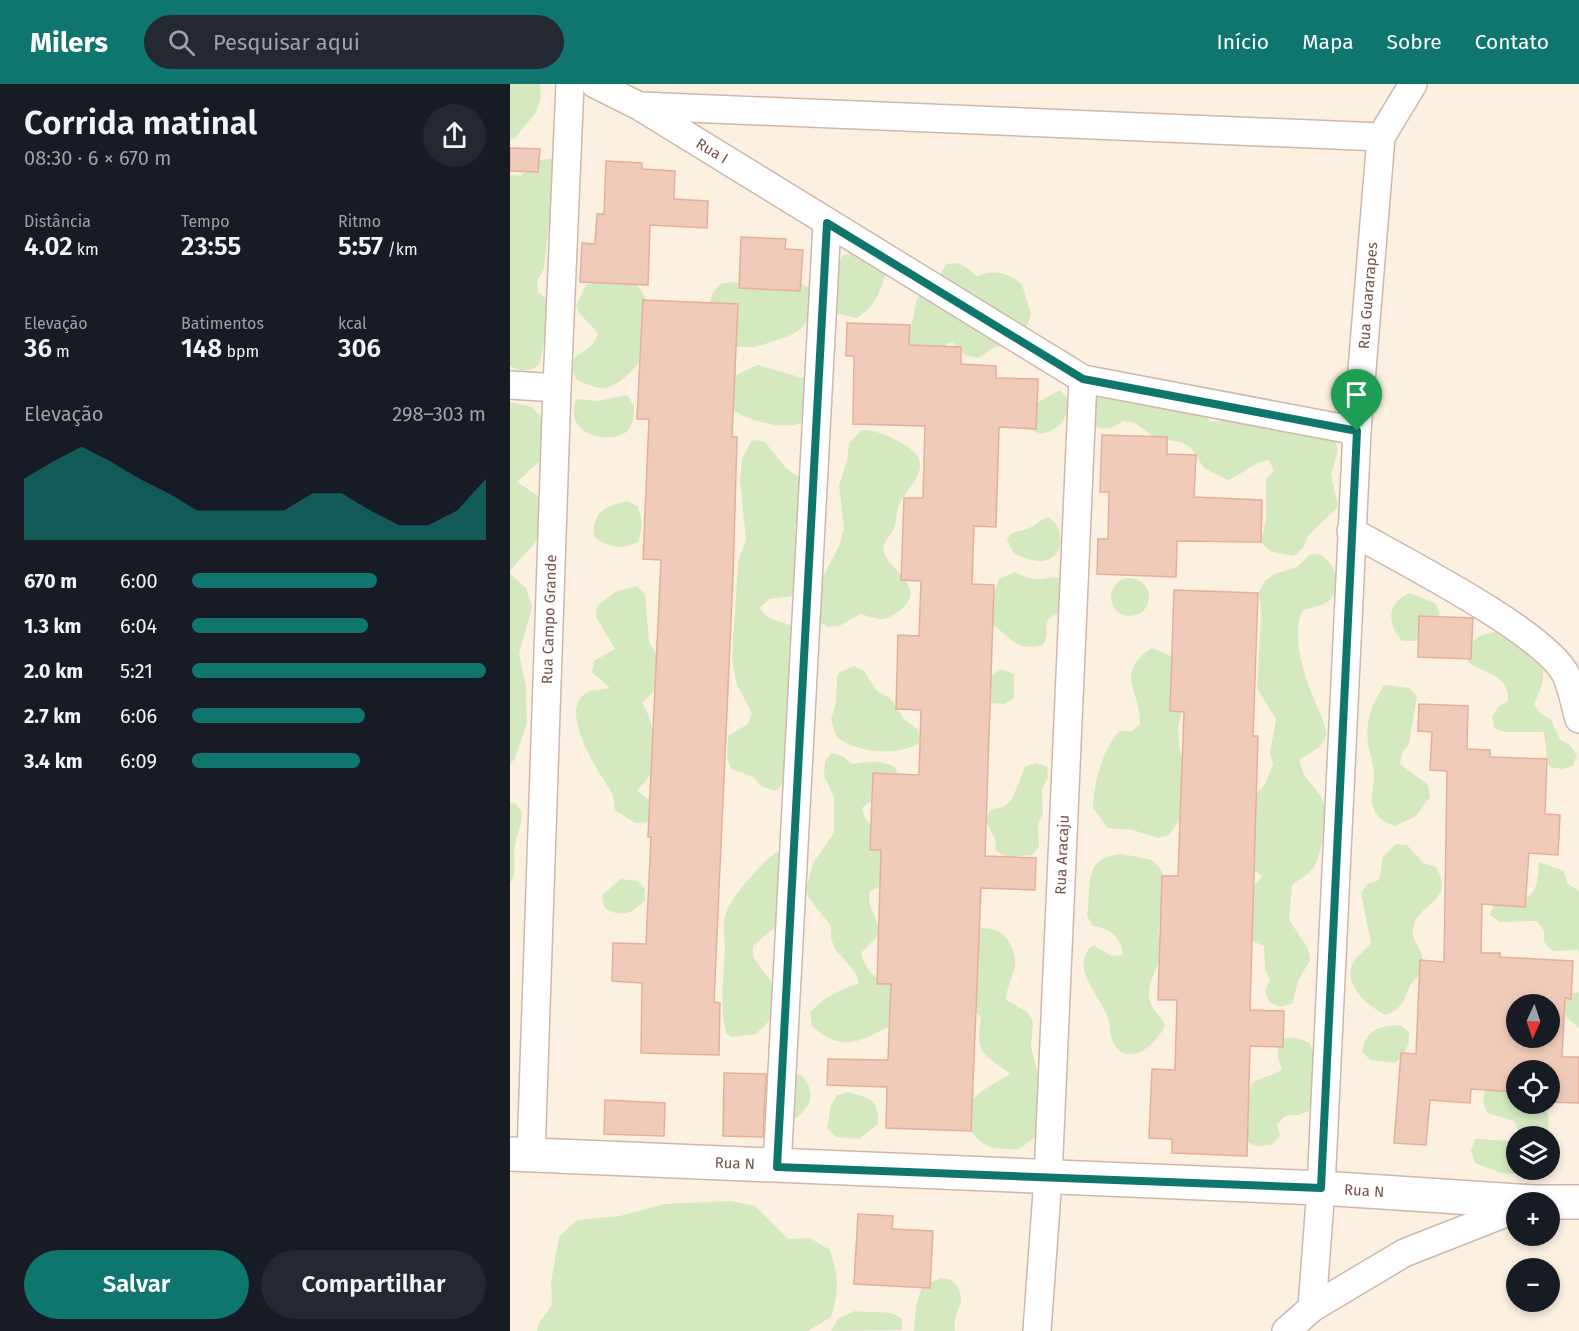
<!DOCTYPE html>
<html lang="pt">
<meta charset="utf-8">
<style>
:root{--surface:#171b24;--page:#242831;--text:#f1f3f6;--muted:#9ea1a6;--accent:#0f766e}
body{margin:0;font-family:"Fira Sans",sans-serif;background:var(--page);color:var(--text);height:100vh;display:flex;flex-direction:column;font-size:22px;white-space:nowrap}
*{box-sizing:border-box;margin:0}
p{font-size:20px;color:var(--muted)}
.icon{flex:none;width:33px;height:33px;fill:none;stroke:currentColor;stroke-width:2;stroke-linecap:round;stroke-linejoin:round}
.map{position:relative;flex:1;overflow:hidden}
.drawer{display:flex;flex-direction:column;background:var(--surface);width:510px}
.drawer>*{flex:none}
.needle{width:39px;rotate:183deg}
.buttons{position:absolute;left:996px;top:910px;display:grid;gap:12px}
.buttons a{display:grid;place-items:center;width:54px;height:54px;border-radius:50%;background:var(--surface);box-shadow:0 3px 9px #0003;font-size:30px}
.pin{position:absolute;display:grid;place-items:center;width:51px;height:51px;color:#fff;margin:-62px -26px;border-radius:50% 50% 50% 0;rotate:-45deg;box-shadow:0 0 6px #0007}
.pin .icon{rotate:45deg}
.round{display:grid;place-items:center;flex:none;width:63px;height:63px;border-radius:32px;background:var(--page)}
.overview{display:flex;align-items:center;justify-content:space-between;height:102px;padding:0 24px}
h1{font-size:33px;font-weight:600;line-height:45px}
.stats{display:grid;grid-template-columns:repeat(3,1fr);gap:9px;height:102px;padding:6px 24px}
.stats div{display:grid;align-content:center}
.stats b{font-size:26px;font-weight:600}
.stats small{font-size:16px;font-weight:400}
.stats p{font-size:16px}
.chart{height:168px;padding:12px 24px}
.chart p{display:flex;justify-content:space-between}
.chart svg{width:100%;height:108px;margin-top:6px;fill:var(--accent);opacity:.7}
.primary-button{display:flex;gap:12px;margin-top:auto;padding:12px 24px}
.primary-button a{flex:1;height:69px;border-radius:36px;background:var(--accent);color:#fff;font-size:24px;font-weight:600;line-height:69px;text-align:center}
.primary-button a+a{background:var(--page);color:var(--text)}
ul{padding:0 24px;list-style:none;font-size:20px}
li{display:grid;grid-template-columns:96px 72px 1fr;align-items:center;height:45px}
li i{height:15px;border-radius:8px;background:var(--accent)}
header{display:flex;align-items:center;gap:36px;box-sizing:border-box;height:84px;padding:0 30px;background:var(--accent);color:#fff}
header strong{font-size:28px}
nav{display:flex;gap:33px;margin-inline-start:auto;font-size:21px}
.search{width:420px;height:54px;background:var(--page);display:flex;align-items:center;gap:15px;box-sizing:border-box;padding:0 21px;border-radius:33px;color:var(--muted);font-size:22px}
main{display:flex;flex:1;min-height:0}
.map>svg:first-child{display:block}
.green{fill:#d4e9c0}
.building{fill:#f1cbb9;stroke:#e4b09a;stroke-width:1.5;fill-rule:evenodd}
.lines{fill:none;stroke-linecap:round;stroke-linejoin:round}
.street-casing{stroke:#cfb8ab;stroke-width:30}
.secondary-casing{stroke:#d2b7a8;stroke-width:36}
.street{stroke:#fff;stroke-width:27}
.secondary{stroke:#fff;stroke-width:33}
.route-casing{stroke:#fff;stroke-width:12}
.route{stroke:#0f766e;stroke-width:8}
.labels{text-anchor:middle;stroke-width:4.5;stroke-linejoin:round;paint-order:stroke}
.street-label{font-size:15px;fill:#735448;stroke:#fff4e7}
</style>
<header>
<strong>Milers</strong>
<div class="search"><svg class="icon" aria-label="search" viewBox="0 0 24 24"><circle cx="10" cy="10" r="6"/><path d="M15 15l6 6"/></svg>Pesquisar aqui</div>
<nav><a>Início</a><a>Mapa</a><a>Sobre</a><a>Contato</a></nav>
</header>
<main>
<section class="drawer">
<div class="overview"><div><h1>Corrida matinal</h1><p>08:30 · 6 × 670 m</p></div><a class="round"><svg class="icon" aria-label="share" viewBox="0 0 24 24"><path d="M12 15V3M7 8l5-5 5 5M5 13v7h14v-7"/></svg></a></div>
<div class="stats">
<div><p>Distância</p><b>4.02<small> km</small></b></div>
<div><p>Tempo</p><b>23:55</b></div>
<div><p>Ritmo</p><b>5:57<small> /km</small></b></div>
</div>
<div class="stats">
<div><p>Elevação</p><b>36<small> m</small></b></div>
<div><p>Batimentos</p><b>148<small> bpm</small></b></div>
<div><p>kcal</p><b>306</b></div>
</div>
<div class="chart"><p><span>Elevação</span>298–303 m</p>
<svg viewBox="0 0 160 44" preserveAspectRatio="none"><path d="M0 44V19L10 12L20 6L30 12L40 19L50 25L60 32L70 32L80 32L90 32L100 25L110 25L120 32L130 38L140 38L150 32L160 19V44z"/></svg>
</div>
<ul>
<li><b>670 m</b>6:00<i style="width:63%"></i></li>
<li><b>1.3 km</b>6:04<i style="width:60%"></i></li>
<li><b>2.0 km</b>5:21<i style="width:100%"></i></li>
<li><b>2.7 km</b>6:06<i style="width:59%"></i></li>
<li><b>3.4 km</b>6:09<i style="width:57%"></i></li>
</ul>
<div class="primary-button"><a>Salvar</a><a>Compartilhar</a></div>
</section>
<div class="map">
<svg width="1069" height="1247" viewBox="0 0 1069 1247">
<rect width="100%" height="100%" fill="#fcf0e1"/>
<g class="green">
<path d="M 0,0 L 30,0 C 34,30 19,33 5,55 L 0,56 Z"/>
<path d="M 46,74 L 34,185 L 27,196 L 28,208 L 37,215 L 43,249 L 34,258 L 29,281 C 18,288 11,289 0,282 L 0,91 L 11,92 L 29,76 Z"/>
<path d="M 341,169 L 356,169 L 376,189 C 371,207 363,225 346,234 L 326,229 L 317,218 L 317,200 L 333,171 Z"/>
<path d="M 448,179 L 459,185 L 467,193 C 481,185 500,188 512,201 L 521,230 L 515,247 L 501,260 L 483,264 L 468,274 L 455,271 L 442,258 L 437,260 L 427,276 L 391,264 L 400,249 L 407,214 L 427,196 L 436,180 Z"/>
<path d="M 87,198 C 100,198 118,195 128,203 C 140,214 144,250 138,264 C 132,279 110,302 94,304 C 86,305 75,299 67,296 L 62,286 L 64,274 L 83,260 L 88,250 C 81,238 71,235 66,222 L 76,201 Z"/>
<path d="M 222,198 L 245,202 L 290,199 L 300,204 L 305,215 C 297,240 295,247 270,255 C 246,262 250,265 224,262 L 199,223 L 202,210 L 210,200 Z"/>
<path d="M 248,281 L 296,295 L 294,338 C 270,348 234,335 214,321 C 219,293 222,292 248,281 Z"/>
<path d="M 550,306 L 558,315 C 557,335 552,345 531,350 L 520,345 L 517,340 L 528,318 Z"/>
<path d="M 578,306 L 693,327 L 700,338 L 735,333 L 825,356 L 828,367 L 821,390 L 828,423 L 798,452 L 793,464 L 784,472 L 760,467 L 751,458 L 756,435 L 756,395 L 764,387 L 759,376 C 742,378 733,391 717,396 L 694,384 L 681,364 L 671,358 L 645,354 L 625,339 L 613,337 C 601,346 594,346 580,341 Z"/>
<path d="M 117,311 L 124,322 C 124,329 124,339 119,345 C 106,362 52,354 66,315 L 88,317 Z"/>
<path d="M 0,318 L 22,323 L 36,339 L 33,374 L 7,398 L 36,417 C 37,452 22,462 0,487 Z"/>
<path d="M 352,346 C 366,346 379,352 392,359 C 429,380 399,400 389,421 C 386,429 387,437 384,444 C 381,452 374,456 373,465 C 376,486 421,503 389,527 C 372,540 367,534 350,530 L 329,542 L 317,543 L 307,535 L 310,499 L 329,462 L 334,445 L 329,401 L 337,377 L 339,359 Z"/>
<path d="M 242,356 L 254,357 L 276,384 L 295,398 L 297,420 L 285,442 L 289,489 L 282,512 L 259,515 L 250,524 C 258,539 273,536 287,544 L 284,653 L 274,677 L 274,699 L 265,707 L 252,703 L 243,693 L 221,685 L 217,674 L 218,652 L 238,640 L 242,629 L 227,601 L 222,576 L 228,478 L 236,456 L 230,396 L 232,375 Z"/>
<path d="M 117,417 L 127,422 C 133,435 133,444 128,458 C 113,466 97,464 84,452 C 82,428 96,422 117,417 Z"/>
<path d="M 538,433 C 562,447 553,497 503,468 L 497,456 C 502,445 508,449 517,445 C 525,442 530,436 538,433 Z"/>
<path d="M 809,470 C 826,479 835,505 817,518 C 811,522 800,524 793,526 C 780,550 794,591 804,615 C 816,646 829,655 790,675 C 790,692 804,700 812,715 C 819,727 812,771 804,783 C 799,790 789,795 782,801 L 779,836 L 798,864 L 800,876 L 788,897 L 782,920 L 770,923 L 759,918 L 755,906 L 760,896 L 755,885 L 754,862 L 742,857 L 737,846 L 738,811 L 752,792 L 742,785 L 739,755 L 746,746 L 741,722 L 744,710 L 754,702 L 763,681 L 760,669 L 766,635 L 747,604 L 751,532 L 749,508 L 755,497 L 765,490 L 787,483 L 799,471 Z"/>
<path d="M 505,488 C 534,503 532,489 555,495 L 551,528 C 526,538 543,544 533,561 C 505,569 497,549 477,536 L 479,508 L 485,506 L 489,495 Z"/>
<path d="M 0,490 L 16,504 L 22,524 L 9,569 L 16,603 L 17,639 L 5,674 L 0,681 Z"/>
<circle cx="620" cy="513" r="19"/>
<path d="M 127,502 L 135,510 L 139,558 L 151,578 L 149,602 L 132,619 C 142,633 151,672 142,688 C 139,695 131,701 127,707 L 146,720 L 139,738 L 125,739 L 105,726 C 104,719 104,710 99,704 C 87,686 46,624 78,608 C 83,605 94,606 100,604 L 82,588 L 84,577 L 105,565 L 86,533 L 87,522 L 105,508 Z"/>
<path d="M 900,509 L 925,519 L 930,530 L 905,557 L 892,557 C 876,538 877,519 900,509 Z"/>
<path d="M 993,547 C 1030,568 1045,577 1024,620 L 1031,630 L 1041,636 L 1050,656 L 1060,661 L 1067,671 L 1063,682 L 1052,685 L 1040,683 C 1034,671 1038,661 1033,648 L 995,648 L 984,644 L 982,632 L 989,622 L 998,617 C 1000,591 975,590 958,578 C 957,553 972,549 993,547 Z"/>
<path d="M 642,564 L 665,574 L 676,610 L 668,644 L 670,667 L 677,691 L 674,730 L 659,751 L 648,754 L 623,746 L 598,744 L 583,724 C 583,701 593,663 610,647 L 622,647 L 630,640 C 631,607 603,589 642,564 Z"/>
<path d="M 344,582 L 354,587 L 367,607 L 381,615 L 394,635 L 408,646 L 410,658 C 392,673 345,669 327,653 L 321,636 L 326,618 L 327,593 L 330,588 Z"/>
<path d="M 491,585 L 504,590 L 504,614 L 494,620 L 481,619 L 477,615 L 481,592 Z"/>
<path d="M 874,601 L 899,604 L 907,612 L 899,660 L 892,669 L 890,680 L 918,701 L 920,713 L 906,732 L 885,742 C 877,739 870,736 866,729 C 858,718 864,705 864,692 C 864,681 860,670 858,659 C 855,637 862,620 874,601 Z"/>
<path d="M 321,669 L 333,672 L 341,680 C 358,678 371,675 386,684 L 388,697 L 352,724 L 355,735 L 364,742 L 367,765 L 378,770 L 370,802 L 359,808 C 357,826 370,834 369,851 L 351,869 C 354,882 360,888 370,897 L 472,844 C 485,845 492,846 499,858 C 514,883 498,890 496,916 L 517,928 L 523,938 L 521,963 L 532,1007 L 527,1052 L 508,1066 C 500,1065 492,1065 484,1064 C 462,1058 447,1032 465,1013 C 475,1003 489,997 501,990 C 473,970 465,970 471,934 L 462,924 C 443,927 422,928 403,933 C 363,944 342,978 302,942 L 300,929 C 314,912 329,907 349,899 L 345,888 L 325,865 L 321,854 L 321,842 L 298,813 L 297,802 L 303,779 L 324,749 L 324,713 L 314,692 L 315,678 Z"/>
<path d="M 526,679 L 537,683 L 538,694 L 532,705 L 533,729 L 528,740 L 529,762 L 522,771 L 497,773 L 486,767 L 485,755 L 475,734 L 482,725 L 494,723 L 502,715 L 515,683 Z"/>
<path d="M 0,719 L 5,719 L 12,728 C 12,740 7,749 5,761 C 2,775 9,787 0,799 Z"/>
<path d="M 886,760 L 897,761 L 913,779 L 926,783 C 945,817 912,817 904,841 C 899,856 912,863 913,876 C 913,879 914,882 913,885 C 910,892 902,897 899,904 C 895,912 895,918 888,924 C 885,927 880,929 876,931 C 859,924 829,897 845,876 C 849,870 856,866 861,859 L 851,809 L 857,800 L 869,796 L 873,773 Z"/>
<path d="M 267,768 L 274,772 L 272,826 L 264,844 L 243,862 L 243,873 L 264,901 L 262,934 L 246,950 L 221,953 L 216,949 C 209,920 214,894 215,865 C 215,853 212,840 216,828 C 221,813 254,776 267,768 Z"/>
<path d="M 612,770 L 642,776 C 668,802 654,810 649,840 C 647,852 652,865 649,877 C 645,889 637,901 639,913 C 641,925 650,931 655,941 C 648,960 617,986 603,958 C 599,950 601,939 597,931 C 587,908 559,882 583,861 L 602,872 L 613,871 C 611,853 601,845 583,842 L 577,832 C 583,804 570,773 612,770 Z"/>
<path d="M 1029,778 L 1054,787 L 1057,799 L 1069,807 L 1069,869 L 1067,866 L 1043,867 L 1034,858 L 1034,847 L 1027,837 L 990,838 L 980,831 L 984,820 C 1020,814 1027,818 1029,778 Z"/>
<path d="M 111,795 L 127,797 L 135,804 L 135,816 C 123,830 109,835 94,823 L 92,811 Z"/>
<path d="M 1067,908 L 1069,910 L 1069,944 L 1057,934 L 1052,923 L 1056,912 Z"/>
<path d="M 890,941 L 899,948 C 899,963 896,970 885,979 L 860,976 L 852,967 C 856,945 870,942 890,941 Z"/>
<path d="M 775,954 L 787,954 L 800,959 L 807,982 L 807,1016 L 799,1027 L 788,1031 L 775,1032 L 767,1041 L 770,1052 L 761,1061 L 747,1062 L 735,1057 L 738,1010 L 742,999 C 752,992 762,993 772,985 L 768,974 L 768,962 Z"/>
<path d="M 291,991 C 310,1012 298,1027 278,1039 L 258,1029 C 255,1007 269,992 291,991 Z"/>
<path d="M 997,995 L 1006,995 L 1006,1020 L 1036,1020 L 1039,1037 L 1037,1053 L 1006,1053 L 1006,1086 L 1019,1086 L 1004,1090 L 991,1089 L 965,1079 L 961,1067 L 965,1055 L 1001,1057 L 1009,1048 L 1004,1037 L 977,1029 L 973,1017 L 975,1006 Z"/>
<path d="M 338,1008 C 359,1014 370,1016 368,1040 L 349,1055 L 326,1053 L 317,1044 L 321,1021 L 327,1011 Z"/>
<path d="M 221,1117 L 245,1122 L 278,1155 L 300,1154 L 320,1166 C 329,1193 329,1206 321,1233 L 298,1247 L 27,1247 L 29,1239 L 42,1221 L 41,1199 L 49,1153 L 67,1136 L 110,1132 L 154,1120 Z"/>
<path d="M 431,1194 L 442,1196 C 462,1218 442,1224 445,1247 L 404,1247 L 406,1222 L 412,1203 Z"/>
<path d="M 345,1227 C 360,1230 380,1224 392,1235 L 392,1246 L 321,1247 L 329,1234 Z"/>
</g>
<g class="building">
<path d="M 0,64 L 30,65 L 28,88 L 0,87 Z"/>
<path d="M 96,77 L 132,79 L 132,85 L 165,87 L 164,115 L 198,117 L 197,144 L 140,141 L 138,201 L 70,198 L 72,159 L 85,160 L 87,130 L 94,130 Z"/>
<path d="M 231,153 L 276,155 L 275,165 L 293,166 L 290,207 L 229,204 Z"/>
<path d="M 133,216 L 228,220 L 222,353 L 227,353 L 223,492 L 204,918 L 210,919 L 209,971 L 131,969 L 132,899 L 102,897 L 103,859 L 136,860 L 141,753 L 138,753 L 151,476 L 133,475 L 139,335 L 127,335 Z"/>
<path d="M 337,239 L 400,241 L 399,261 L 451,263 L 451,280 L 486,282 L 486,294 L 528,295 L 526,345 L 489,343 L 486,443 L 464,442 L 462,500 L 484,501 L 475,772 L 526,774 L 525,806 L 471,804 L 461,1047 L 376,1044 L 377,1003 L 317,1001 L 318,975 L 378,976 L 381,900 L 367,900 L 371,766 L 360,766 L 363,689 L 409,691 L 411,626 L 386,625 L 388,551 L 409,552 L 411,497 L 391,496 L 394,414 L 413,414 L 415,342 L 343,340 L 344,272 L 336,272 Z"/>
<path d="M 592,351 L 657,353 L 657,370 L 686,371 L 684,413 L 752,416 L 751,458 L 667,457 L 666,493 L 587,490 L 588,455 L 598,455 L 599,408 L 590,408 Z"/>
<path d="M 664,506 L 748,509 L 743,652 L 748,652 L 740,926 L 774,927 L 773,963 L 740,962 L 737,1072 L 662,1069 L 662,1055 L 639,1054 L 642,985 L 665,986 L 667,916 L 648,916 L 652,792 L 668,792 L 674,628 L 660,627 Z"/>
<path d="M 909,532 L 963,534 L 961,575 L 908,573 Z"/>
<path d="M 909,620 L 958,622 L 957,665 L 980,666 L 980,673 L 1037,675 L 1035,730 L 1050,731 L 1048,771 L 1019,769 L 1015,823 L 972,820 L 971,869 L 990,869 L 990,873 L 1063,877 L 1061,915 L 1055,914 L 1052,973 L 1069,973 L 1069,1019 L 1040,1018 L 1040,987 L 1006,987 L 1006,1008 L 961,1005 L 960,1019 L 920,1016 L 916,1061 L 884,1059 L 891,969 L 906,970 L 910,876 L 934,878 L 937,687 L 920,686 L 922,648 L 908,647 ZM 1006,921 L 1040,921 L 1040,954 L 1006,954 Z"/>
<path d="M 214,989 L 256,990 L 253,1053 L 213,1052 Z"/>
<path d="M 95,1016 L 155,1019 L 154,1052 L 94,1050 Z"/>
<path d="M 348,1130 L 383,1132 L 382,1145 L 423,1147 L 420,1204 L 344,1200 Z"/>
</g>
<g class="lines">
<defs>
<g id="street">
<path id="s1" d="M 85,0 L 129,22 L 573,295 L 847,347"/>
<path d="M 131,22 L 871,53"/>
<path d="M 0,301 L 47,304"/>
<path d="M 841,447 C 888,474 1035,548 1056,591 C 1062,604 1065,621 1069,635"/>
<path id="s2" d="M 21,1071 L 47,304 L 60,0"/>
<path d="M 267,1083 L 317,139"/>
<path id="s3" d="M 802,1224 L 811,1104 L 847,347 L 871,53 L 903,0"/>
<path id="s4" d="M 527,1247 L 538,1094 L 573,295"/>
<path d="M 776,1247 L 802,1224 L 894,1169 L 1006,1125"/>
</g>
<g id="secondary">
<path id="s5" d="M 0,1070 L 811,1104 L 1024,1118 L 1069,1118"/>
</g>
</defs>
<use href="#street" class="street-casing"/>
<use href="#secondary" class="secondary-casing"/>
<use href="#street" class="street"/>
<use href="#secondary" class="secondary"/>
</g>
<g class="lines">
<defs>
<path id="route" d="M 317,139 L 573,295 L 847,347 L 811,1104 L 267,1083 Z"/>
</defs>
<use href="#route" class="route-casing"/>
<use href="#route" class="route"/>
</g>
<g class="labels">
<g class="street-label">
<text dy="5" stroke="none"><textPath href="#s1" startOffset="135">Rua I</textPath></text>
<text dy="5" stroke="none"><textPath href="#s3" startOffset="1014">Rua Guararapes</textPath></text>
<text dy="5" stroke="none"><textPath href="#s2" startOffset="536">Rua Campo Grande</textPath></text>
<text dy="5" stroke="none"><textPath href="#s4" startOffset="477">Rua Aracaju</textPath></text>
<text dy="5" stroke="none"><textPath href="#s5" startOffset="225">Rua N</textPath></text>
<text dy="5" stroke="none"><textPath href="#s5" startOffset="855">Rua N</textPath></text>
</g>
</g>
</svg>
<div class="buttons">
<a><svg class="needle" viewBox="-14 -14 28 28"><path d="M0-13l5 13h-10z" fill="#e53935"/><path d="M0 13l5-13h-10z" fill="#9ea1a6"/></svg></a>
<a><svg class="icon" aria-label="locate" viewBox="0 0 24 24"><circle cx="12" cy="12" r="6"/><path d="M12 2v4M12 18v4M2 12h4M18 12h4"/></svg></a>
<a><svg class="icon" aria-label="layers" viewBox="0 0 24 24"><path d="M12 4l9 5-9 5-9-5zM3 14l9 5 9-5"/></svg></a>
<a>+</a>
<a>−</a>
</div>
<div class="pin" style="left:847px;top:347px;background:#1e9e55"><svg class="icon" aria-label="arrive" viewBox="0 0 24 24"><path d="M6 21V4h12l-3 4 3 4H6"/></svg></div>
</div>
</main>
